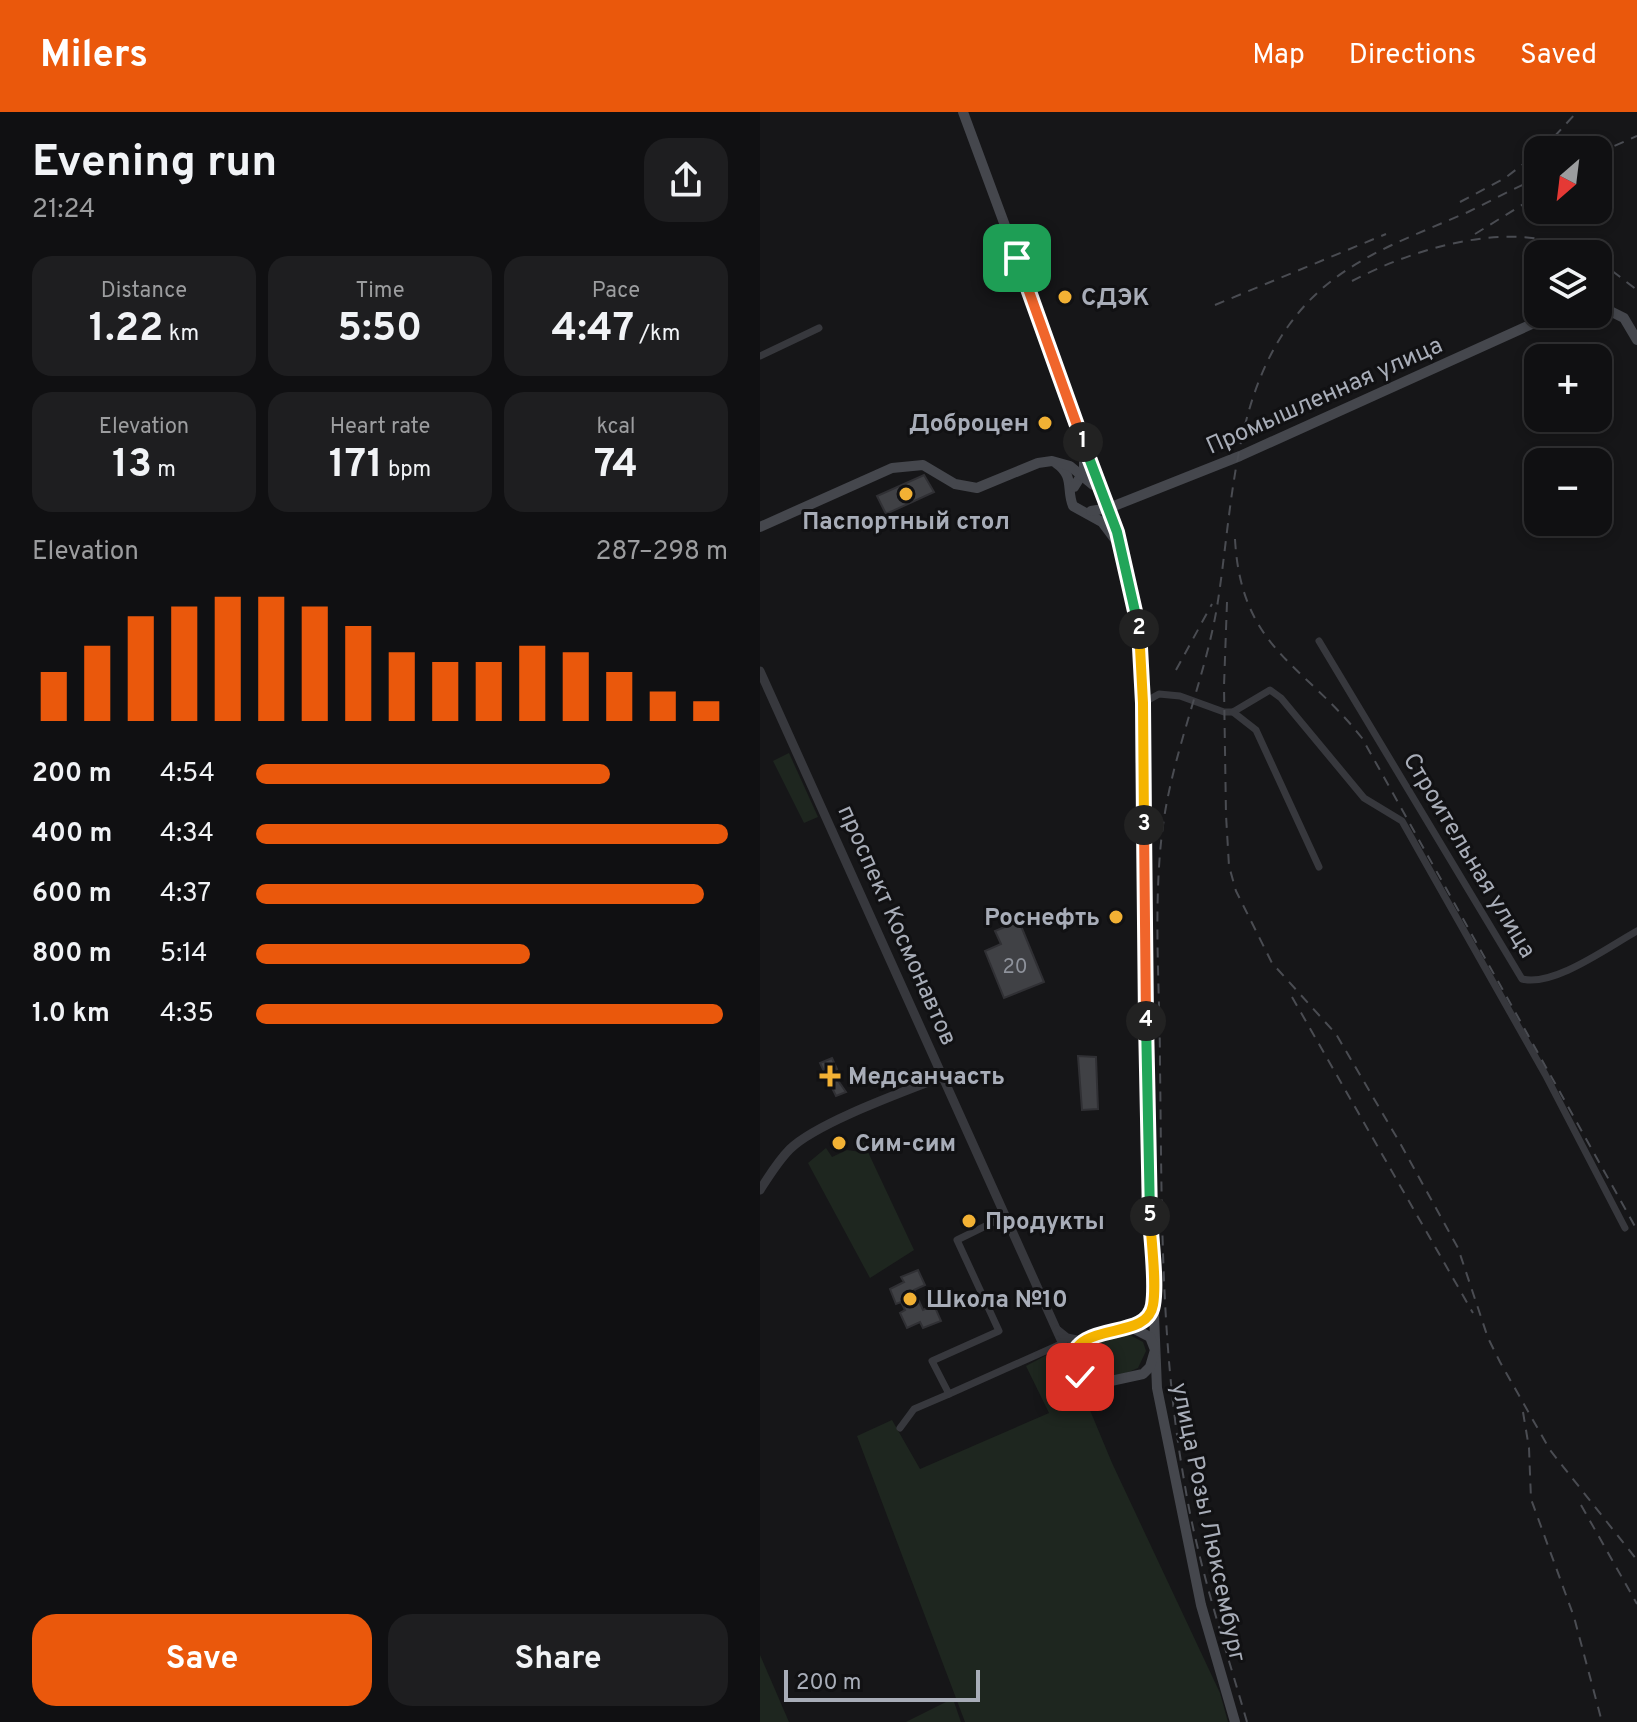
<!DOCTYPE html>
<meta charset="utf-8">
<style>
:root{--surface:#101012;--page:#1e1e20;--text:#f1f3f6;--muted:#9c9d9f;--line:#303032;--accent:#ea580c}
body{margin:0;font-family:Overpass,sans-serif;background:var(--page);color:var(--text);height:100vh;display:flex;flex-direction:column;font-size:30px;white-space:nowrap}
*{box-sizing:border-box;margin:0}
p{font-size:26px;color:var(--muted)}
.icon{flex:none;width:44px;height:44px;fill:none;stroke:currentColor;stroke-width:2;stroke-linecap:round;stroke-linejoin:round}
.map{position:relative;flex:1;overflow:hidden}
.drawer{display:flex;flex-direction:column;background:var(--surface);width:760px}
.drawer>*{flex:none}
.needle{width:52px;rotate:208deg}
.buttons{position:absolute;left:764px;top:24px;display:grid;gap:16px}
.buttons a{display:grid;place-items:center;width:88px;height:88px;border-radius:16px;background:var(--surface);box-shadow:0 4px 12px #0003,0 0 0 2px var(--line);font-size:40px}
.scale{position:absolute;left:24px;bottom:20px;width:196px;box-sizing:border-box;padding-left:8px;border:4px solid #a8adb8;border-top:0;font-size:22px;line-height:28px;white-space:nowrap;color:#a8adb8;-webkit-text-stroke:6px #111113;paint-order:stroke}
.pin{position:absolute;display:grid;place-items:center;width:68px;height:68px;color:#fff;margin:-34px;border-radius:16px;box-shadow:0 4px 12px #0006}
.km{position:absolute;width:40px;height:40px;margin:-20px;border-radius:50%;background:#222;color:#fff;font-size:22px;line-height:40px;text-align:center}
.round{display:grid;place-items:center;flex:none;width:84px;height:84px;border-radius:24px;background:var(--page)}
.overview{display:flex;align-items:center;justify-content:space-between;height:136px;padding:0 32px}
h1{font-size:44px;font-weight:700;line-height:60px}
.metrics{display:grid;grid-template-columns:repeat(3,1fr);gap:12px;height:136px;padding:8px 32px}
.metrics div{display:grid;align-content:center;border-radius:20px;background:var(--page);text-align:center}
.metrics b{font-size:40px;font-weight:700}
.metrics small{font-size:22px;font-weight:400}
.metrics p{font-size:22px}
.chart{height:224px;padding:16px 32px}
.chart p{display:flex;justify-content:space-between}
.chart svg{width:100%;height:144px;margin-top:8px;stroke:var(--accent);stroke-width:6}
.action{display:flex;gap:16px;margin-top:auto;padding:16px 32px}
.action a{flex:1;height:92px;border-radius:24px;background:var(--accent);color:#fff;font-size:32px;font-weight:700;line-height:92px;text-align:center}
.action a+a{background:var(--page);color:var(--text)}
ul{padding:0 32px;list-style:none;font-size:26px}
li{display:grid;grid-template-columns:128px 96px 1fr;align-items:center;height:60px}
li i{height:20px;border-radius:10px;background:var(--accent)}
header{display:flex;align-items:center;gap:48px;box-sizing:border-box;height:112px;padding:0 40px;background:var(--accent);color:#fff}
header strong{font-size:38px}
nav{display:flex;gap:44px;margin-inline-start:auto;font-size:28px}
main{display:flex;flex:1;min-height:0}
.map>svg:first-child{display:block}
.green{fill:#1e261f}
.building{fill:#404145;stroke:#303034;stroke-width:2}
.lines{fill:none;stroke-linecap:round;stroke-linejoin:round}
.minor{stroke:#37383d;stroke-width:7}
.tertiary{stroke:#37383d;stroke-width:9}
.secondary{stroke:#45474d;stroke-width:10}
.rail{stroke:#4a4c52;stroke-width:2;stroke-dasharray:10 8;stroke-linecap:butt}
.split-1-casing{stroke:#fff;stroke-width:16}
.split-2-casing{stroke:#fff;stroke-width:16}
.split-3-casing{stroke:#fff;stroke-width:16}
.split-4-casing{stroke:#fff;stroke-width:16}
.split-5-casing{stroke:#fff;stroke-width:16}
.split-6-casing{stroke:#fff;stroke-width:16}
.split-1{stroke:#f0652b;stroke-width:10}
.split-2{stroke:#22a559;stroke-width:10}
.split-3{stroke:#f5b400;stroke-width:10}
.split-4{stroke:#f0652b;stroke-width:10}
.split-5{stroke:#22a559;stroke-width:10}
.split-6{stroke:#f5b400;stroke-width:10}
.poi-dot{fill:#f2b134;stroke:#111113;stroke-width:3}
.labels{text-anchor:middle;stroke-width:6;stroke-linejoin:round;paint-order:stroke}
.number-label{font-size:20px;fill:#8e929b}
.poi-label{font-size:24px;font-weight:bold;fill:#a8adb8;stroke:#111113;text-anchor:start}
.street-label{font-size:24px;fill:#a8adb8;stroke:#111113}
</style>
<header>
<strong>Milers</strong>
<nav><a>Map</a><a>Directions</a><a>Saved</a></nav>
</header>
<main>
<section class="drawer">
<div class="overview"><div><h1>Evening run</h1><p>21:24</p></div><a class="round"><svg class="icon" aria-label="share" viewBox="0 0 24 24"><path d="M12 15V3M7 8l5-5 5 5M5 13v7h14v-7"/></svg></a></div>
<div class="metrics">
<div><p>Distance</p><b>1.22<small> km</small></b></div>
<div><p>Time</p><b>5:50</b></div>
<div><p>Pace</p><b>4:47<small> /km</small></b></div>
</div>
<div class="metrics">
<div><p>Elevation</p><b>13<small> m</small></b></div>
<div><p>Heart rate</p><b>171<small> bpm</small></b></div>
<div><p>kcal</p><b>74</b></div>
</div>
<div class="chart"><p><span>Elevation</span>287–298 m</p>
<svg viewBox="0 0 160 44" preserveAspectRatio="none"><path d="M5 44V29M15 44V21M25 44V12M35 44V9M45 44V6M55 44V6M65 44V9M75 44V15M85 44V23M95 44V26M105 44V26M115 44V21M125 44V23M135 44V29M145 44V35M155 44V38"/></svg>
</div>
<ul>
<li><b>200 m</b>4:54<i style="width:75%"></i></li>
<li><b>400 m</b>4:34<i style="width:100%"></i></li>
<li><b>600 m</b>4:37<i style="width:95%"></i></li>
<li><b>800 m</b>5:14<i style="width:58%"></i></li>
<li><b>1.0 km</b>4:35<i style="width:99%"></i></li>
</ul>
<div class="action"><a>Save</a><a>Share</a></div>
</section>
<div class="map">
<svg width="877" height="1610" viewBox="0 0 877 1610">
<rect width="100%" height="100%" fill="#161618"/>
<g class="green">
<path d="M 29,641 L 58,705 L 44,711 L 13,649 Z"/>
<path d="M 100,1023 L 154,1138 L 110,1166 L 48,1051 L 66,1036 L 72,1045 L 87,1038 L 101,1040 L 94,1025 Z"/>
<path d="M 368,1222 L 383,1230 L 386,1239 L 378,1256 C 367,1261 354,1266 341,1267 C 322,1267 312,1242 330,1232 C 341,1226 356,1225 368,1222 Z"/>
<path d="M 296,1238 L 322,1279 L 352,1351 L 460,1581 L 468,1610 L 205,1610 L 97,1324 L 132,1308 L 160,1357 L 289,1301 L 266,1254 Z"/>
<path d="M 0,1543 L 29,1610 L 0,1610 Z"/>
<path d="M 193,1587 L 201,1610 L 146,1610 L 192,1587 Z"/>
</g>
<g class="building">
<path d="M 164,363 L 174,380 L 126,402 L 117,384 Z"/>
<path d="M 259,809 L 284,870 L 244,886 L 225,839 L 241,832 L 235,819 Z"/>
<path d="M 318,944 L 336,945 L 338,997 L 322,998 Z"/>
<path d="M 72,946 L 77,957 L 72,960 L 86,980 L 76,984 L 60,951 Z"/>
<path d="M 158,1158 L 165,1173 L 154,1178 L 163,1198 L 174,1193 L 181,1209 L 163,1216 L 160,1210 L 147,1216 L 140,1201 L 145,1198 L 141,1190 L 136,1192 L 130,1177 L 144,1170 L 141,1165 Z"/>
</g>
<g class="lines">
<g class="minor">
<path d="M 0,244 L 59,216"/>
<path d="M 559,529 L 762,867 C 794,875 848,835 877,819"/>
<path d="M 383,591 L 399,582 L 420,584 L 464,600 L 473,600 L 510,578 L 521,586 L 604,686 L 642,709 L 785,962 L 865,1116"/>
<path d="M 473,600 L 496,618 L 559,755"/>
<path d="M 246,1104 L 197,1128 L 239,1219 L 172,1249 L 189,1282 L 301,1232"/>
<path d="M 140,1316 L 154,1297 L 189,1282"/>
</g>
<g class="tertiary">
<path d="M 0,559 L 311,1250"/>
<path d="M 0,1078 C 9,1064 18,1049 30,1037 C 58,1010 146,979 184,964"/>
<path d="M 297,1218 L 307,1226 L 322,1229"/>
</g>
<g class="secondary">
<path d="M 203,0 L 341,373 L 357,420 L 380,528 L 387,1034 L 397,1276 L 441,1493 L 475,1610"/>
<path d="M 838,193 L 864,206 L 877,228"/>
<path d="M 296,351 C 315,364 306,378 313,394 L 342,410 L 357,430"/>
<path d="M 314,375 L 324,359 L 324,337"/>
<path d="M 331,399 L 349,396 L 480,344 L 794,202"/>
<path d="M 0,415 L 132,356 L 163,353 L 195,372 L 217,376 L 278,351 L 292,349 L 310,354 L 333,373"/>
<path d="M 369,1214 L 390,1225 L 395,1238 L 390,1255 L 383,1262 L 337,1272 L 320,1265 L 311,1250 C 317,1212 373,1227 393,1195"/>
</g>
<g class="rail">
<path d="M 782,38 L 817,0"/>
<path d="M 838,41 L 877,24"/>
<path d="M 700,90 L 745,66 L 778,41"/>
<path d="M 715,122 L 778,83"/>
<path d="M 838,148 L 877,178"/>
<path d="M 592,169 C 659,134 757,105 827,142"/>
<path d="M 455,193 L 626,122"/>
<path d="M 475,427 C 481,537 543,551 602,626 L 877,1118"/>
<path d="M 467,490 L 464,574 L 466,703 L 469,754 L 476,779 L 512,851 L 576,922 L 640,1031 L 698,1136 L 728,1226 L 740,1250 L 790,1338 L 877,1448"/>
<path d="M 416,558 L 452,492"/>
<path d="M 532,885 L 713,1201"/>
<path d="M 763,1300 L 769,1336 L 771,1387 L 814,1505 L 842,1610"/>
<path d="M 821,1393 L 877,1492"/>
<path d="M 487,1610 C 464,1530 437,1450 424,1368 C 400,1231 402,1093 400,954 C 400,877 393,798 402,721 C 411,644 444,571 457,495 C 472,402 472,292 529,213 C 574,150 640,130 708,100 C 731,89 754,76 778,66"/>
</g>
</g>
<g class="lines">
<defs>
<path id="split-1" d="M 257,146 L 323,330"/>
<path id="split-2" d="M 323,330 L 357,420 L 379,517"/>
<path id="split-3" d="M 379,517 L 383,591 L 384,713"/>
<path id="split-4" d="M 384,713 L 386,909"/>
<path id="split-5" d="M 386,909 L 390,1104"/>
<path id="split-6" d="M 320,1265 L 311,1250 C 317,1207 387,1230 393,1193 C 397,1170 391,1129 390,1104"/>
</defs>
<use href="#split-1" class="split-1-casing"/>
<use href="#split-2" class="split-2-casing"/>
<use href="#split-3" class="split-3-casing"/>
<use href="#split-4" class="split-4-casing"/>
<use href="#split-5" class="split-5-casing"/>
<use href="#split-6" class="split-6-casing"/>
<use href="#split-1" class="split-1"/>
<use href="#split-2" class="split-2"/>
<use href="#split-3" class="split-3"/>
<use href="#split-4" class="split-4"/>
<use href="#split-5" class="split-5"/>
<use href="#split-6" class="split-6"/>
</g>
<g class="poi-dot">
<circle cx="305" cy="185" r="8"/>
<circle cx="285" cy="311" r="8"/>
<circle cx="146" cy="382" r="8"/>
<circle cx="356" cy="805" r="8"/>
<path d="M66 952h8v8h8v8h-8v8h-8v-8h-8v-8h8z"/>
<circle cx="79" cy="1031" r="8"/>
<circle cx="209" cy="1109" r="8"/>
<circle cx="150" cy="1187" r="8"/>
</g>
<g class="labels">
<g class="number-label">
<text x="255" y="861">20</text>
</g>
<g class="poi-label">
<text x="321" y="193">СДЭК</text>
<text x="269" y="319" text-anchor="end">Доброцен</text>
<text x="146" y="417" text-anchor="middle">Паспортный стол</text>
<text x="340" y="813" text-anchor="end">Роснефть</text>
<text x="88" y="972">Медсанчасть</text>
<text x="95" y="1039">Сим-сим</text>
<text x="225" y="1117">Продукты</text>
<text x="166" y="1195">Школа №10</text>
</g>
<g class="street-label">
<text transform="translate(564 283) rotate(-24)" y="8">Промышленная улица</text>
<text transform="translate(710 743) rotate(59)" y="8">Строительная улица</text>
<text transform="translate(138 813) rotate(66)" y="8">проспект Космонавтов</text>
<text transform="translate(449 1410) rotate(78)" y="8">улица Розы Люксембург</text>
</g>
</g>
</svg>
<div class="buttons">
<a><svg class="needle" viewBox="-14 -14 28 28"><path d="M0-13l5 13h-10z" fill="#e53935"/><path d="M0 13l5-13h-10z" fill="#9c9d9f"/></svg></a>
<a><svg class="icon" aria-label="layers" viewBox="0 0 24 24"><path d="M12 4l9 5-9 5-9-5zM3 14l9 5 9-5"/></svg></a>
<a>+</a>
<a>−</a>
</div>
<div class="scale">200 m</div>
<div class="pin" style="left:257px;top:146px;background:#1e9e55"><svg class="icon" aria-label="arrive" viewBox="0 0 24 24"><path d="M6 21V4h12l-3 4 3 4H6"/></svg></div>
<div class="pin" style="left:320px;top:1265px;background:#d93025"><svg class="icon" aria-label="check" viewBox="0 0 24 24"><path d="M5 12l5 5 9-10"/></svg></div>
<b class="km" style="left:323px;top:330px">1</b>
<b class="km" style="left:379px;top:517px">2</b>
<b class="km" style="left:384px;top:713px">3</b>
<b class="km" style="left:386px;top:909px">4</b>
<b class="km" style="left:390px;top:1104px">5</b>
</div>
</main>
